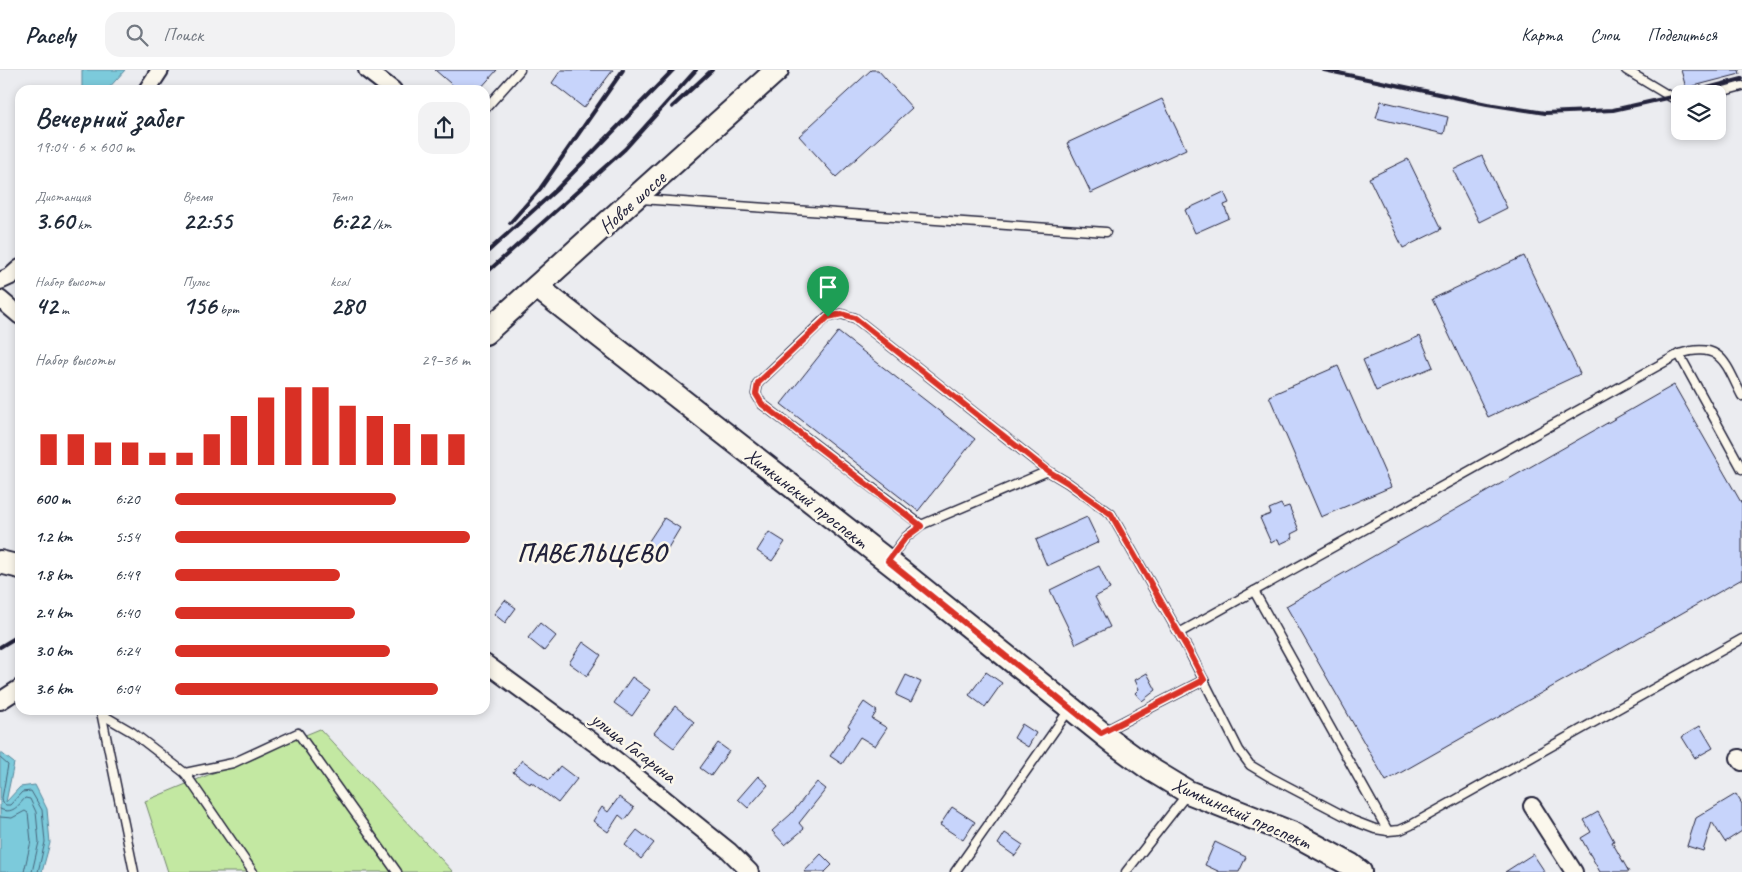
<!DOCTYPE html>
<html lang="ru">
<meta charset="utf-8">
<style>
:root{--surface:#fff;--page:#f2f2f3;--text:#1f2937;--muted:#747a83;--line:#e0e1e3;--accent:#d93025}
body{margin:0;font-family:Caveat,sans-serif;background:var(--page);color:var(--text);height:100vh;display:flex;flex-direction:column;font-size:19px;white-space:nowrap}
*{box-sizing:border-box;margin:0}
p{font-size:16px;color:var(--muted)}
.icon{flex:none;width:28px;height:28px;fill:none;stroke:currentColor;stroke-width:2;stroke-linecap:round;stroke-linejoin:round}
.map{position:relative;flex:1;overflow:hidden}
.panel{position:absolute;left:15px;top:15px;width:475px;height:630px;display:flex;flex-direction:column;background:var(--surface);border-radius:15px;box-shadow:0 2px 8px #0003}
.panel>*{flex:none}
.controls{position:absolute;left:1671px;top:15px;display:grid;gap:10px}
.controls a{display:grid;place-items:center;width:55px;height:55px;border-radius:10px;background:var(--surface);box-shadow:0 2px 8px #0003;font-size:25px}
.pin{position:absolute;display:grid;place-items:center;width:42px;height:42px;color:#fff;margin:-51px -21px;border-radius:50% 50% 50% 0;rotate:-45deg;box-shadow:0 0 5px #0007}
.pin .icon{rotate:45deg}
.round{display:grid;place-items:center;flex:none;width:52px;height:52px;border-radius:15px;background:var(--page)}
.headline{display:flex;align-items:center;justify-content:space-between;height:85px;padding:0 20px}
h1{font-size:28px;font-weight:600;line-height:38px}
.stats{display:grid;grid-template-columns:repeat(3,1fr);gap:8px;height:85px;padding:5px 20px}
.stats div{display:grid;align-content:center}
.stats b{font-size:25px;font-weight:600}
.stats small{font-size:14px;font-weight:400}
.stats p{font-size:14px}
.chart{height:140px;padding:10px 20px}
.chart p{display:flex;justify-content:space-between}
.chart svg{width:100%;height:90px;margin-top:5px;stroke:var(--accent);stroke-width:6}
ul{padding:0 20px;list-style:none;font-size:16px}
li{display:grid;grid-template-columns:80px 60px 1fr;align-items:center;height:38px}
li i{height:12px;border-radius:6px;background:var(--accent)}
header{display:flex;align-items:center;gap:30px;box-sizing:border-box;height:70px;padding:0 25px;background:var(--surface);border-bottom:1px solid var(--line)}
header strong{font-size:24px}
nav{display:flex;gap:28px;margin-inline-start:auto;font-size:18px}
.search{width:350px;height:45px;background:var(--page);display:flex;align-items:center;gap:12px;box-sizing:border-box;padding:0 18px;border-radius:15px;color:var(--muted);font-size:19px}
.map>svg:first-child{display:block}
.green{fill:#c3e8a2;stroke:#72856e}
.water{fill:#7ccadb;stroke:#58879b}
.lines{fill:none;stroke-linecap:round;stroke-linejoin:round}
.shore{stroke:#46657b;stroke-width:1}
.building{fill:#c7d4fb;stroke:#22223b}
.lane-casing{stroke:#22223b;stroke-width:11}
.street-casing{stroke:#22223b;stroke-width:20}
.secondary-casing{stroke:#22223b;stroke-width:26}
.lane{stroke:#fbf7ec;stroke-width:8}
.street{stroke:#fbf7ec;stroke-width:16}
.secondary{stroke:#fbf7ec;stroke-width:22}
.rail{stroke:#22223b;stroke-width:4}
.route-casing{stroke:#fff;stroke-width:10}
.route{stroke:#d93025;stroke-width:6}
.labels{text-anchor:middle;stroke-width:5;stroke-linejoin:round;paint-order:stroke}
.street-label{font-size:20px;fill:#22223b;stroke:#fbf7ec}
.district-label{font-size:25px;font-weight:bold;letter-spacing:1px;fill:#22223b;stroke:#fbf7ec}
</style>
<header>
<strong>Pacely</strong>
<div class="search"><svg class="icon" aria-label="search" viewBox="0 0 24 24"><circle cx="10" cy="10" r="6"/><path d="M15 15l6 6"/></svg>Поиск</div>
<nav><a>Карта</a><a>Слои</a><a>Поделиться</a></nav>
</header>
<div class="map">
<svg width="1742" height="802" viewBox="0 0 1742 802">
<rect width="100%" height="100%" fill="#ebecf0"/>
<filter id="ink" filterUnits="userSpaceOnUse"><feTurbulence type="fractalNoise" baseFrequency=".02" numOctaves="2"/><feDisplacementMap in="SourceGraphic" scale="10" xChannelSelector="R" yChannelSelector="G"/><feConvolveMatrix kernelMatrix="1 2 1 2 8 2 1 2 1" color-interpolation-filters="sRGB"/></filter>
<g filter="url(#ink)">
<path class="green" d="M 320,659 L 453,802 L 168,802 L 145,731 Z"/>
<g class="water">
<path d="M 82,0 L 125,0 L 107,20 L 82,20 Z"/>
<path d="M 0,682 L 14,693 L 6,732 L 20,717 L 35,715 L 47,739 L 50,773 L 42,802 L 0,802 Z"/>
</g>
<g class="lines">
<g class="shore">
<path d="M 0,688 L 8,695 L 2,728 L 3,733 L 6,735 L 10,735 L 22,722 L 31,721 L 42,740 L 45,772 L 38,802"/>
<path d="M 0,739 C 12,745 18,736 25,728 L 30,729 L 36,742 L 39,772 L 32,802"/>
<path d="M 0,747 L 12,748 L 25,741 L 28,743 L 31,771 L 24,802"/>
</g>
</g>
<g class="building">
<path d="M 435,0 L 497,0 L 479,20 L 458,20 Z"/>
<path d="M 561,0 L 613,0 L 584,38 L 552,13 Z"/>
<path d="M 871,0 L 878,0 L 912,38 L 836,107 L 799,66 Z"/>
<path d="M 1681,0 L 1739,0 L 1740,4 L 1686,18 Z"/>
<path d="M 1162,29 L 1186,79 L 1091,123 L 1067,73 Z"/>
<path d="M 1381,31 L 1448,47 L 1444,64 L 1376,48 Z"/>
<path d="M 1482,86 L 1507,138 L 1479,152 L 1453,100 Z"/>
<path d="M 1408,89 L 1442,159 L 1403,178 L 1369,108 Z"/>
<path d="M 1224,122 L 1229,133 L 1224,135 L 1229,148 L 1195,163 L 1185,140 Z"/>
<path d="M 1524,186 L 1580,304 L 1488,347 L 1432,229 Z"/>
<path d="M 838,262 L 975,369 L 918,441 L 781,334 Z"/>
<path d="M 1420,266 L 1433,297 L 1376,321 L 1363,290 Z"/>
<path d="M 1338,296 L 1391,417 L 1321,447 L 1269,326 Z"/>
<path d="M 1674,315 L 1742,434 L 1742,509 L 1386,711 L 1286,536 Z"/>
<path d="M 1281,434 L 1283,438 L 1289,436 L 1299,460 L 1291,464 L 1293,468 L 1280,474 L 1278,469 L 1271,473 L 1260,448 L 1271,444 L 1269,439 Z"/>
<path d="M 1087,447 L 1099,472 L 1047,496 L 1036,470 Z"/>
<path d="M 664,448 L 680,458 L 662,488 L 645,477 Z"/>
<path d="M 769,462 L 785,472 L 772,491 L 757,481 Z"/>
<path d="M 1099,496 L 1110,519 L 1095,527 L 1110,557 L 1076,574 L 1050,520 Z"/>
<path d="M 505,530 L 516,538 L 505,553 L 494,544 Z"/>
<path d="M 540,553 L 556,566 L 544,581 L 528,568 Z"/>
<path d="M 583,572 L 601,585 L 587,606 L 569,593 Z"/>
<path d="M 986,602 L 1002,613 L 985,637 L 969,625 Z"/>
<path d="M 1147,603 L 1156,620 L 1142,631 L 1135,623 L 1139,619 L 1135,610 Z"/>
<path d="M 906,605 L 921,612 L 911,632 L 896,625 Z"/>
<path d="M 632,607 L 650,620 L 632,646 L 614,633 Z"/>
<path d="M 864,632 L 877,641 L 872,649 L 887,658 L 875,676 L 860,667 L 842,694 L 830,686 L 850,657 L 848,656 Z"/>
<path d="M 675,636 L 694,652 L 674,678 L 654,663 Z"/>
<path d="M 1022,654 L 1036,663 L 1028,677 L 1014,668 Z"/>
<path d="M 1700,656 L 1713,678 L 1695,688 L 1682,667 Z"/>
<path d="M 718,673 L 729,681 L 711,706 L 700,698 Z"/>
<path d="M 522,690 L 549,710 L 560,696 L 577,709 L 558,733 L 531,712 L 530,714 L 513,702 Z"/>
<path d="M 758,706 L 768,715 L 748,738 L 738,729 Z"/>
<path d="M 817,712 L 826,719 L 799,753 L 804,759 L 785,775 L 772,761 L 791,744 Z"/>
<path d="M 1736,724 L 1742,734 L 1742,761 L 1725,772 L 1712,752 L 1703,781 L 1687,776 L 1696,748 Z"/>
<path d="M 619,727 L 634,738 L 625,750 L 619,745 L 608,762 L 593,751 L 602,737 L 608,742 Z"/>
<path d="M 952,737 L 975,752 L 963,770 L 940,755 Z"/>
<path d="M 1598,742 L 1614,771 L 1612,772 L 1629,802 L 1600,802 L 1581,768 L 1591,762 L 1584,750 Z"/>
<path d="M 637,760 L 654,773 L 641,789 L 625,775 Z"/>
<path d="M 1005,763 L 1023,775 L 1015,786 L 998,774 Z"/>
<path d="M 1215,772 L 1246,787 L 1239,802 L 1220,802 L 1205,795 Z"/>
<path d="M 821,784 L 832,795 L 825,802 L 804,802 Z"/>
<path d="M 1533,784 L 1545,802 L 1505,802 Z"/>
</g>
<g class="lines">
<defs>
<g id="lane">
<path d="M 1626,0 L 1671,27 L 1680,30"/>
<path d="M 1713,24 L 1742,16"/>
<path d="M 485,39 L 520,0"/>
<path d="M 641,129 L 1106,162"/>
<path d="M 1679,284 L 1742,399"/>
<path d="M 921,455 L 1048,401"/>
<path d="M 889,489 L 906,467 L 921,455 L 762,334 L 756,324 L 758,313 L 827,247 L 841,244 L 855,248 L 1048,401 L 1068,413 L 1111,444 L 1189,581 L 1239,680 L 1250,695 L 1270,707 L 1354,751 L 1375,759 L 1388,761 L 1400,760 L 1411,755 L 1742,569"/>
<path d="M 1254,521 L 1388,761"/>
<path d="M 1179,563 L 1679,284 C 1722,271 1725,293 1742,326"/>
<path d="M 101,642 L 134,802"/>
<path d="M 101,644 L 132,662 L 185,703 L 253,802"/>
<path d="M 1103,662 L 1204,610"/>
<path d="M 185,703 L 233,693 L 298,663 L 397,802"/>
<path d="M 955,802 L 1069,640"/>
<path d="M 1126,802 L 1187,724"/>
</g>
<g id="street">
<path d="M 367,0 L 393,20"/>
<path d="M 147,20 L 160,0"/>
<path d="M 0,211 L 11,206 L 20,198"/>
<path d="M 0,229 L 20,246"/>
<path d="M 485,593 L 601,678 L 729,781 L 750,802"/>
<path d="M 0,631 L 20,618"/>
<path d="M 1739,688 L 1742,692"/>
<path d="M 1532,736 L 1574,802"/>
</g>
<g id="secondary">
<path d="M 537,217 L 903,503 L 1114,673 L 1150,699 L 1188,722 L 1294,764 L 1351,795 L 1360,802"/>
<path d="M 485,263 L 777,0"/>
<path d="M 0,492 L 20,497"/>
</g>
</defs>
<use href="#lane" class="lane-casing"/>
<use href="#street" class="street-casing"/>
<use href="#secondary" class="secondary-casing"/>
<use href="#lane" class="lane"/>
<use href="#street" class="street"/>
<use href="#secondary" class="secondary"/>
<g class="rail">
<path d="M 1324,0 L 1487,34 L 1545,43 L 1613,40 L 1680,25"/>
<path d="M 1684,24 L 1742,9"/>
<path d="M 672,37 L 712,0"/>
<path d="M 510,153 L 540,119 L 623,0"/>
<path d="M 485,184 L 556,120 L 673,0"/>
<path d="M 485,204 L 625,79 L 696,0"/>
<path d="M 0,577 L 20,565"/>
</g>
</g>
</g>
<g class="lines" filter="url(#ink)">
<defs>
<path id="route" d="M 842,244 L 855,248 L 1048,401 L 1068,413 L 1111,444 L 1189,581 L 1204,610 L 1101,663 L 888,491 L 906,467 L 921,456 L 762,334 L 756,324 L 758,313 L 828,247 Z"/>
</defs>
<use href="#route" class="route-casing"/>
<use href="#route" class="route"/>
</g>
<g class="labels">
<g class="street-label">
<text transform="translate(632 132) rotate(-42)" y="7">Новое шоссе</text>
<text transform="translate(807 428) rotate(38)" y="7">Химкинский проспект</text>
<text transform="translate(634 677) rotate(38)" y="7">улица Гагарина</text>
<text transform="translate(1242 743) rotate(24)" y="7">Химкинский проспект</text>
</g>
<g class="district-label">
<text x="592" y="491">ПАВЕЛЬЦЕВО</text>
</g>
</g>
</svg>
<div class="controls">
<a><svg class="icon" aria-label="layers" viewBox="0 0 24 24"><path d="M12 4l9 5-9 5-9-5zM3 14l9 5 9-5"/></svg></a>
</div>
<div class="pin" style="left:828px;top:247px;background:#1e9e55"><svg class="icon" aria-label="arrive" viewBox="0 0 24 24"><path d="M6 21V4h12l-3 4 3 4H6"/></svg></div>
<section class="panel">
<div class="headline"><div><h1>Вечерний забег</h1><p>19:04 · 6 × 600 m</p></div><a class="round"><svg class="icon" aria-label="share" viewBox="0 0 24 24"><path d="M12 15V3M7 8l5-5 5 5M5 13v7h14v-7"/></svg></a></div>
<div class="stats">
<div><p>Дистанция</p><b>3.60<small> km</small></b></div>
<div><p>Время</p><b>22:55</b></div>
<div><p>Темп</p><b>6:22<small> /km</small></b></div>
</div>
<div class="stats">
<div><p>Набор высоты</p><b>42<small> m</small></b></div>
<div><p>Пульс</p><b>156<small> bpm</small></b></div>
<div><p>kcal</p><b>280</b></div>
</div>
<div class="chart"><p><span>Набор высоты</span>29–36 m</p>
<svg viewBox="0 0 160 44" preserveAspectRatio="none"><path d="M5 44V29M15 44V29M25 44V33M35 44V33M45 44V38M55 44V38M65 44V29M75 44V20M85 44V11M95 44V6M105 44V6M115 44V15M125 44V20M135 44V24M145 44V29M155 44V29"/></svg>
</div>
<ul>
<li><b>600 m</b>6:20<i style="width:75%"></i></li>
<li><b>1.2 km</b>5:54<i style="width:100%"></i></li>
<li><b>1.8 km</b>6:49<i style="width:56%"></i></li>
<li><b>2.4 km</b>6:40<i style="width:61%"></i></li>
<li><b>3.0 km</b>6:24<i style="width:73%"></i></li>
<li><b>3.6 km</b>6:04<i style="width:89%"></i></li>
</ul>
</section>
</div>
